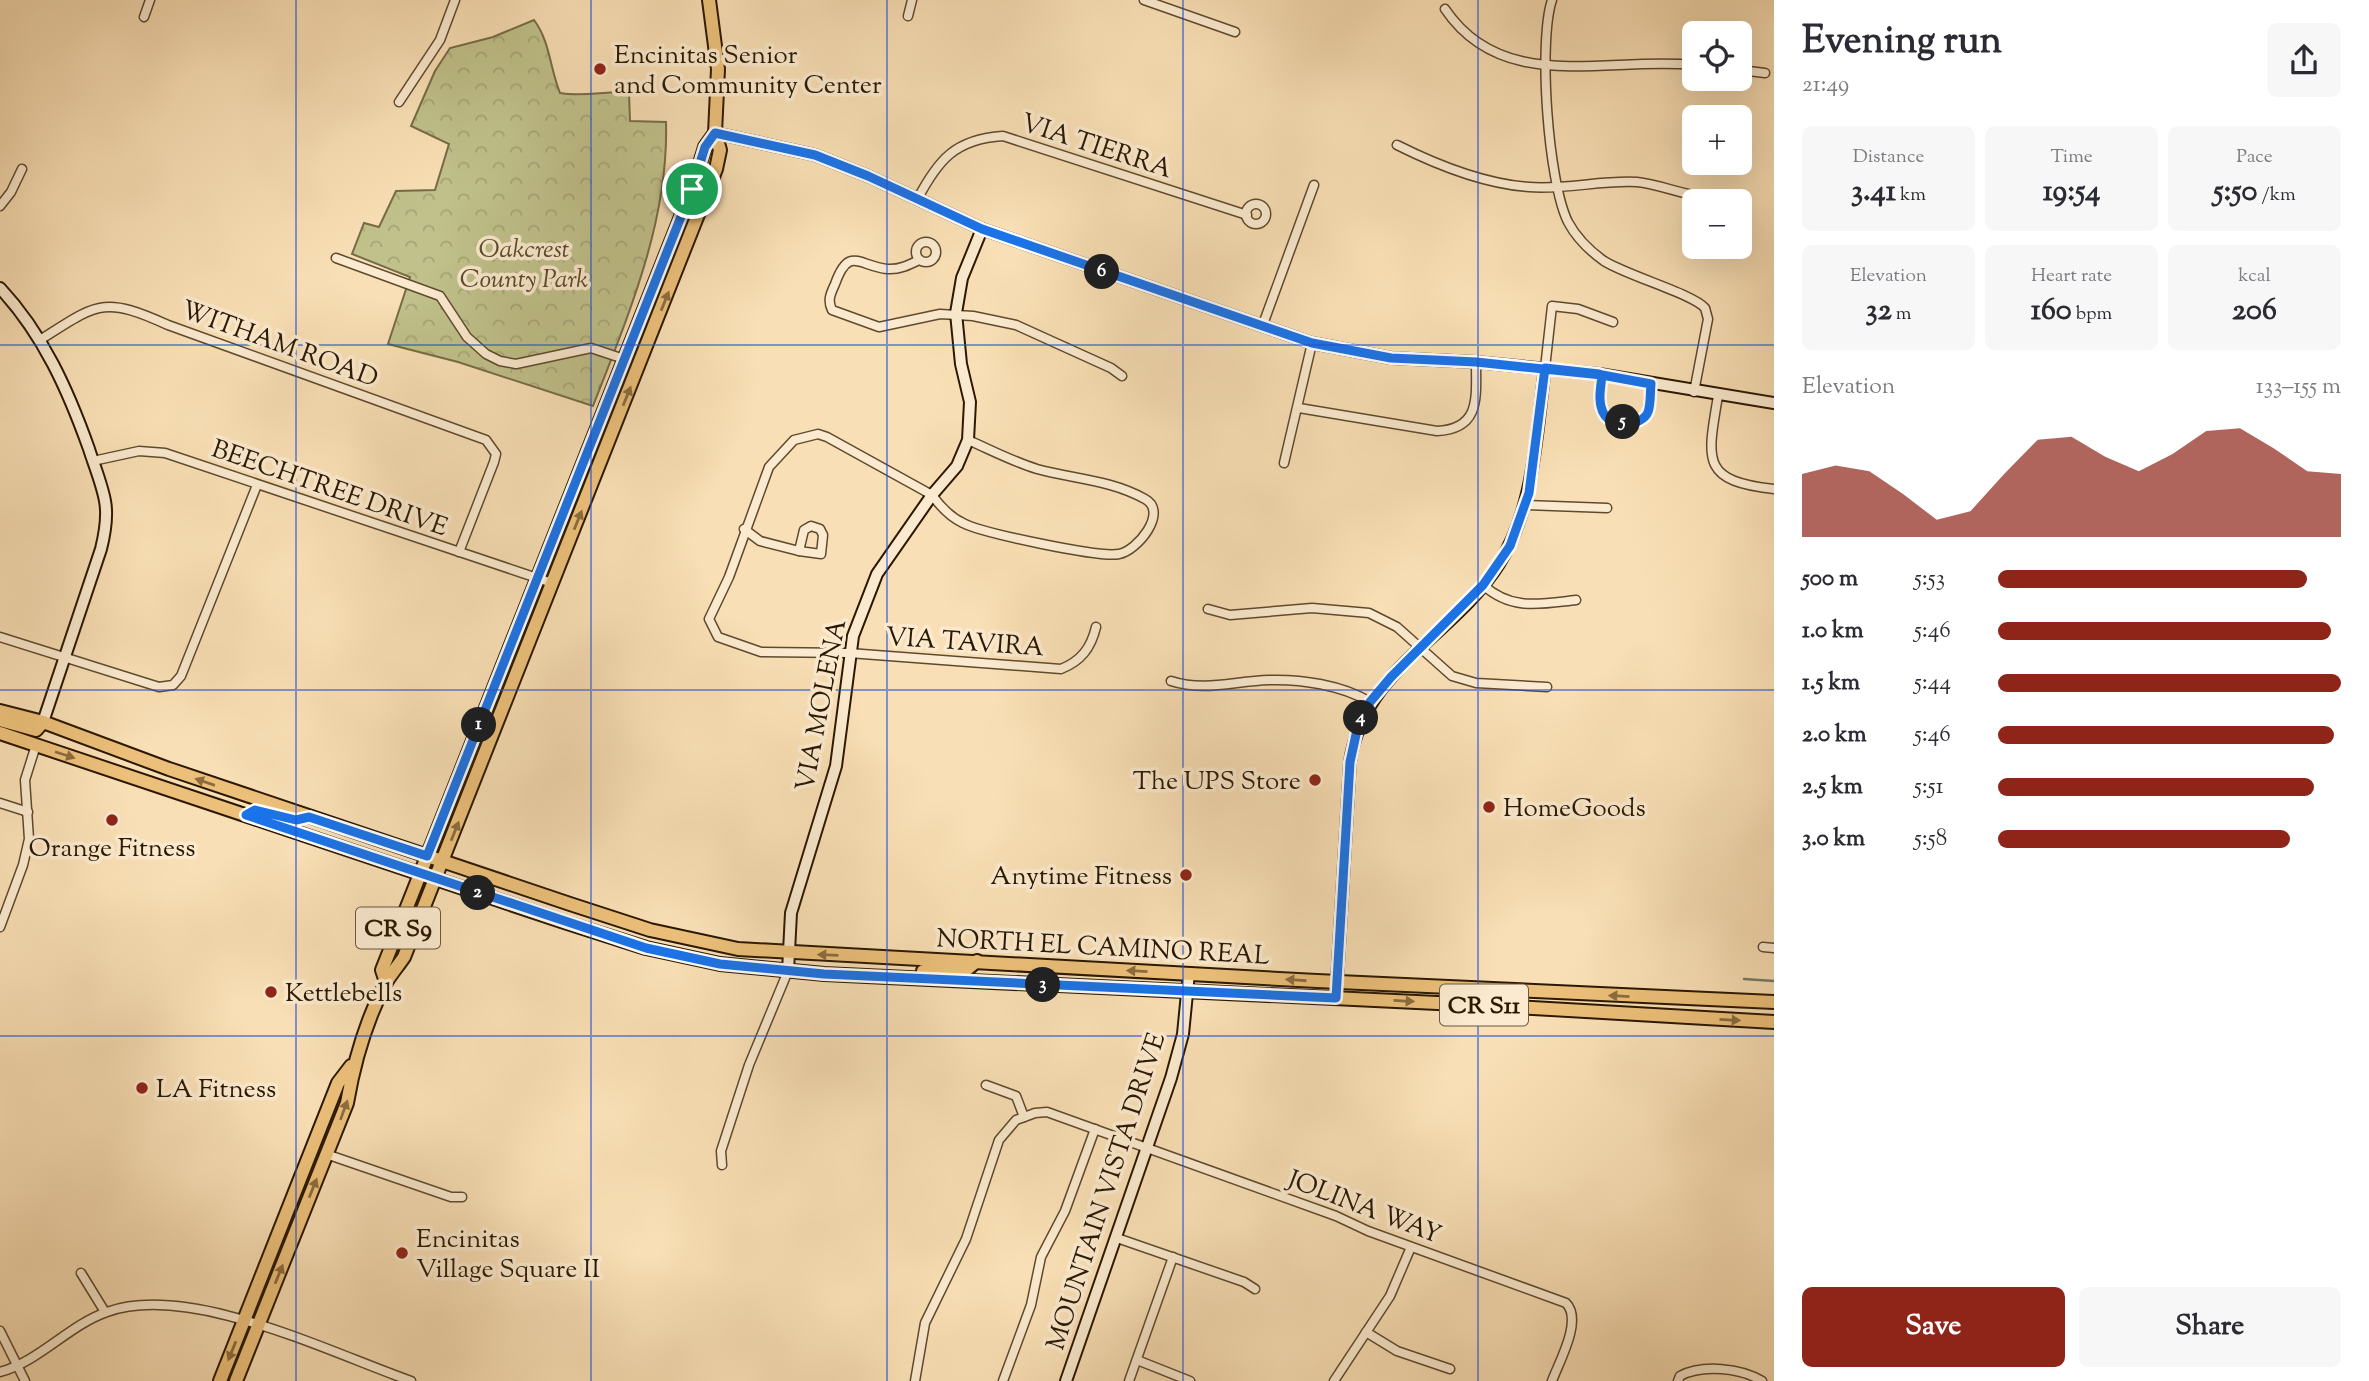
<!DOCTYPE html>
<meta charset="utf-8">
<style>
:root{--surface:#fff;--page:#f7f7f7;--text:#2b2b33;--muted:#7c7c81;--accent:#8f2418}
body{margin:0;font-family:"Sorts Mill Goudy",serif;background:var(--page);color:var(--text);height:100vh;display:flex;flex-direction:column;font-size:26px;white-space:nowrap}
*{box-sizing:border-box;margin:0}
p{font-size:23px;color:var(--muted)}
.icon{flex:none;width:38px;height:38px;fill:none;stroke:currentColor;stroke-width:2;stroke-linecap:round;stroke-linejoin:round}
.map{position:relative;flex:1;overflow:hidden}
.side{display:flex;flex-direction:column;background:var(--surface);width:595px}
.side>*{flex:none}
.controls{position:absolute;left:1682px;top:21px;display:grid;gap:14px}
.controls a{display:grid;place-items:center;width:70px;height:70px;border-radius:10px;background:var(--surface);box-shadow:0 7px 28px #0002;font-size:35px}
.pin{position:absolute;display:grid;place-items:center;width:60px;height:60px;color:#fff;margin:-30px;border:4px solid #fff;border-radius:50%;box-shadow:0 2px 7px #0007}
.km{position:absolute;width:35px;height:35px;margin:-18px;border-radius:50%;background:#222;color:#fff;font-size:19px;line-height:35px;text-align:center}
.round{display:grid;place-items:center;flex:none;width:74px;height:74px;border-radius:10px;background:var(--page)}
.overview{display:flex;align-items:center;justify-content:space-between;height:119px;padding:0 28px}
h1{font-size:38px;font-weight:700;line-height:52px}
.stats{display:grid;grid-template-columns:repeat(3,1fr);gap:10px;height:119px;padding:7px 28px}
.stats div{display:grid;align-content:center;border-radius:10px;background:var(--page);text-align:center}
.stats b{font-size:30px;font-weight:700}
.stats small{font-size:19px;font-weight:400}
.stats p{font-size:19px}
.chart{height:196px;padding:14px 28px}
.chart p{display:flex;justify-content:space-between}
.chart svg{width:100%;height:126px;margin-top:7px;fill:var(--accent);opacity:.7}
.primary-button{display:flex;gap:14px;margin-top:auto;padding:14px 28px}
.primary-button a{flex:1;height:80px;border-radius:10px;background:var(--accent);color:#fff;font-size:28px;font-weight:700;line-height:80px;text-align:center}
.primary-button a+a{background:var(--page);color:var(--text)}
ul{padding:0 28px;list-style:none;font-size:23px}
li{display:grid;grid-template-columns:112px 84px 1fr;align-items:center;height:52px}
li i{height:18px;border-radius:9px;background:var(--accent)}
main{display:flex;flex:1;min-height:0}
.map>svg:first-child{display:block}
.park{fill:url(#park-crowns);stroke:#766c46;stroke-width:2}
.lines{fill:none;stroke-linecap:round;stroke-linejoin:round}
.stream{stroke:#717a6d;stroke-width:2.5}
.street-casing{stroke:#5e4a2d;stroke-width:11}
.secondary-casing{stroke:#2b1800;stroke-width:14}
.primary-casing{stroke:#2b1800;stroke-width:16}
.street{stroke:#fbeacf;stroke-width:8}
.secondary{stroke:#fbeacf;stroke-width:10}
.primary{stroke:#ecc07a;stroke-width:12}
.oneway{fill:#8c6c3d}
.route-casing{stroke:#fff;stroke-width:14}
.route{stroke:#1a73e8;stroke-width:9}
.grid{fill:none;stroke:#1d4ed8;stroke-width:2;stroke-opacity:0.55}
.poi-dot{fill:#8f2418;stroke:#fbeacf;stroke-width:2.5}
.labels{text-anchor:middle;stroke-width:7;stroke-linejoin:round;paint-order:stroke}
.shield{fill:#fbeacf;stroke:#69573e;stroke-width:2}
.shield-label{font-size:24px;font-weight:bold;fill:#2b1800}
.poi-label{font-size:26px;fill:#2b1800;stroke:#fbeacf;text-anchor:start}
.street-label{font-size:26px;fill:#2b1800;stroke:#fbeacf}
.park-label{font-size:26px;font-style:italic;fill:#584b2a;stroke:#fbeacf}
</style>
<main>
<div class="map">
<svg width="1774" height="1381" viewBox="0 0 1774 1381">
<defs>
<pattern id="park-crowns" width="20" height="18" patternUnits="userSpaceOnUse" patternTransform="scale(1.75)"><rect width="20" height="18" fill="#c0c18b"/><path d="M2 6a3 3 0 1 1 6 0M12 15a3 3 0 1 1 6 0" fill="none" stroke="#a5a576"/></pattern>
</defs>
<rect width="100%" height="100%" fill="#f9dfb5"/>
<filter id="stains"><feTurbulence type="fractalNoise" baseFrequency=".00286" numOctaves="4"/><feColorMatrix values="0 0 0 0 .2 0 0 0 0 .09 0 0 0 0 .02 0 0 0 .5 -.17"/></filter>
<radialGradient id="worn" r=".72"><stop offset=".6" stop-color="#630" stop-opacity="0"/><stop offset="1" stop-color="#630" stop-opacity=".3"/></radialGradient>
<path class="park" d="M 534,20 C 550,41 550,69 560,93 C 583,97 605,91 629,92 L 630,121 L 666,122 C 669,221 628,316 593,406 L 458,362 L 388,344 L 410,277 L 352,254 L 364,223 L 379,227 L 396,191 L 435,190 L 449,144 L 411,126 L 435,71 L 450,48 L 493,37 Z"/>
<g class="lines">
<path class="stream" d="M 1744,979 L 1774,981"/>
<defs>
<g id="street">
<path d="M 1144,0 L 1235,32"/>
<path d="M 1552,0 C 1538,42 1548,182 1568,222 C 1576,237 1590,251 1604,261 C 1628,276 1693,294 1705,308 L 1708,319 L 1694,392"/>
<path d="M 1445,9 C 1503,95 1607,56 1694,65"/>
<path d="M 908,16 L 912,0"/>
<path d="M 144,17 L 150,0"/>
<path d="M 1740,70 L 1765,73"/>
<path d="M 399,102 L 440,40 L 455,0"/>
<path d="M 1397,145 C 1437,165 1484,184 1529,187 C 1565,190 1601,180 1637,182 C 1666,185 1691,200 1721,196"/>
<path d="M 917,200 C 938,160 955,139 1003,136 L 1247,215"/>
<circle cx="1256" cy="214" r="10"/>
<path d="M 0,206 L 11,192 L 22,169"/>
<circle cx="926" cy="252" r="10"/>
<path d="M 336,258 L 440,296 L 467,337 L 486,354 L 500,361 L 516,364 L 591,348 L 627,360"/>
<path d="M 919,260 C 909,265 899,270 887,269 C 859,266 849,245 835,284 C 831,293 827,300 832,310 L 879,327 L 940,314 L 973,316 L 1016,325 L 1111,368 L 1122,376"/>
<path d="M 1262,327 L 1314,185"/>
<path d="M 40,340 C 97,304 102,295 168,325 L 486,440 L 496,454 L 494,462 L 459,552"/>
<path d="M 1545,368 L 1552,306 L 1578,309 L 1613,322"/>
<path d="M 1602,375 L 1599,400 L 1603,413 L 1617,421 L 1641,421 L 1647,414 L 1651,384"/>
<path d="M 1718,396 C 1707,461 1701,481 1774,489"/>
<path d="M 1299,408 L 1437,431 C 1481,429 1476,397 1476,362"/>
<path d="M 968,440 C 991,450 1014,462 1037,469 C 1074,479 1111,480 1145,499 C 1169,512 1137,551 1119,554 C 1100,558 982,533 963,523 C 950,517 940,506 932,495 L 827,437 L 818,434 L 794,440 L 769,467 L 729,577 L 709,619 L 718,637 L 761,652 L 849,653 L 1061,669 C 1081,661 1091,648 1096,627"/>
<path d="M 93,461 L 139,451 L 165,453 L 552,583"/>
<path d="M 1284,463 L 1312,343"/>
<path d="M 1526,505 L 1607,508"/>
<path d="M 811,526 L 820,529 L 823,535 L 821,554 L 799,551 L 804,530 Z"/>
<path d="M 744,529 L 760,541 L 799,551"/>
<path d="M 1483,585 C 1512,611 1540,604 1576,600"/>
<path d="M 1208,609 L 1230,615 L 1312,608 L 1369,613 L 1397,627 L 1452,676 L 1476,683 L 1547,687"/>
<path d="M 0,637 L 159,687 L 173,685 L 181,676 L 257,485"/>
<path d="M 1171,681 C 1205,692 1234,681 1269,680 C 1301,679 1342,685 1370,702"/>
<path d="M 0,803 L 28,812"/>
<path d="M 0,927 L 23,865 L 29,839 L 25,780 L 36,745"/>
<path d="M 1763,947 L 1774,948"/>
<path d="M 986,1085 L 1016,1096 L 1024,1117"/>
<path d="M 326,1154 L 451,1197 L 462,1197"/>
<path d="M 722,1165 L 721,1151 L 749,1065 L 788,971"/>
<path d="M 1117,1238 L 1244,1282 L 1255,1289"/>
<path d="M 81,1273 L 105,1312"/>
<path d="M 0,1331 L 25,1381"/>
<path d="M 1366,1332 L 1397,1351 L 1450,1369"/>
<path d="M 1137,1360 L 1190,1381"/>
<path d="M 0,1372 C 40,1361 69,1325 107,1312 C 189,1282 331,1353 411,1381"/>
<path d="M 915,1381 L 925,1323 L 966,1239 L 999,1140 L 1016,1120 L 1035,1113 L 1047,1112 L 1336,1216 L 1368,1231 L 1566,1303 C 1583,1320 1559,1362 1552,1381"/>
<path d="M 1003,1381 L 1031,1305 L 1041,1257 L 1065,1211 L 1095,1129"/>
<path d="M 1129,1381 L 1173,1257"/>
<path d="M 1334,1381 L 1390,1296 L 1411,1247"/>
<path d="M 1678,1381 L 1680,1376 C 1702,1364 1741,1368 1762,1381"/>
</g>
<g id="secondary">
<path d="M 715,133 L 815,155 L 868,176 L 982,229 L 1312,343 L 1391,358 L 1476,362 L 1599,374 L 1774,403"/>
<path d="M 0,288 C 43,334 68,390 89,449 C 94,465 102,484 105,501 C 108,517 105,533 101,549 L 43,722"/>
<path d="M 788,971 L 791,913 L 836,766 L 853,636 L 877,574 L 932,495 L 957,466 L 968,440 L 970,402 L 961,364 L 956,313 L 962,278 L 982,229"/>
<path d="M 1336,998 L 1350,762 C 1364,668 1453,637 1499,564 C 1535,506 1536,434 1545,368"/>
<path d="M 1066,1381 L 1171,1078 L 1183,1034 L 1189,973"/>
</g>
<g id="primary">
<path d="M 0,711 L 43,722 L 169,769 L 570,904 L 650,930 L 738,949 L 1317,981 L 1774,1002"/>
<path d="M 0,720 L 36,730 L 43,722"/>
<path d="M 0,733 L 564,922 L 646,948 L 720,964 L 824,974 L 1500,1006 L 1774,1022"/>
<path d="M 923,971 L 965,971 L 977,961"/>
<path d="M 386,982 L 382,970 L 692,189 L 705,147 L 715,133"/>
<path d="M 220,1381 L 338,1083 L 351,1066"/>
<path d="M 236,1381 L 347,1103 C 354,1062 366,1021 385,984 C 390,975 398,966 404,957 L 716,169 L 720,150 L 715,133 L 718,69 L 709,0"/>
</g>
</defs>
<use href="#street" class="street-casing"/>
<use href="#secondary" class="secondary-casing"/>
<use href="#primary" class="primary-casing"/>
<use href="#street" class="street"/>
<use href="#secondary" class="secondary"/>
<use href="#primary" class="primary"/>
</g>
<defs><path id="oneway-solid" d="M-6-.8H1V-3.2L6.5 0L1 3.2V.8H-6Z" transform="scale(1.75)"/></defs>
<g class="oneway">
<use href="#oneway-solid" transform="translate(665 301) rotate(-68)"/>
<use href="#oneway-solid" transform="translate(627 396) rotate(-68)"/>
<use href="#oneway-solid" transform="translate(578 520) rotate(-68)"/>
<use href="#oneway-solid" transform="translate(65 755) rotate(18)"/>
<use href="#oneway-solid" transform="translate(205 782) rotate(-161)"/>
<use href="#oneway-solid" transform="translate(455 831) rotate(-68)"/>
<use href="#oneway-solid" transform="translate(828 955) rotate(-178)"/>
<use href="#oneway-solid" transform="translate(1137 971) rotate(-177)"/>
<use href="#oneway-solid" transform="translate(1296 980) rotate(-176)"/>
<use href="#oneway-solid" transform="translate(1619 996) rotate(-177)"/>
<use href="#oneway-solid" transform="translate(1404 1001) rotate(3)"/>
<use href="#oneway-solid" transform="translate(1730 1020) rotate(3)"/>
<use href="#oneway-solid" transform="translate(344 1110) rotate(-70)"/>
<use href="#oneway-solid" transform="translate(313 1188) rotate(-68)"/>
<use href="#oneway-solid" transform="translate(279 1274) rotate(-68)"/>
<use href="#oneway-solid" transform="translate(232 1351) rotate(112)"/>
</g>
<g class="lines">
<defs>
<path id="route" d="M 692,189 L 427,856 L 309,817 L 296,820 L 255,810 L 246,815 L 646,948 L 720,964 L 824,974 L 1336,998 L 1350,762 L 1357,730 L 1370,702 L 1391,677 L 1483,585 L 1510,546 L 1529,493 L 1545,368 L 1599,374 L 1602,375 L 1651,384 C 1650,392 1651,404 1648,412 C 1642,427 1611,427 1604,414 C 1597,402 1601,387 1602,375 L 1476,362 L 1391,358 L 1312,343 L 982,229 L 868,176 L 815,155 L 715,133 L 705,147 L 692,189"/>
</defs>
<use href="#route" class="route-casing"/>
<use href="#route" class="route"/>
</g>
<path class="grid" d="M 296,0 L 296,1381M 591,0 L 591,1381M 887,0 L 887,1381M 1183,0 L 1183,1381M 1478,0 L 1478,1381M 0,345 L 1774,345M 0,690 L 1774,690M 0,1036 L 1774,1036"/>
<g class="poi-dot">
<circle cx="600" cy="69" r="7"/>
<circle cx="1315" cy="780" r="7"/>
<circle cx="1489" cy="807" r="7"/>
<circle cx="112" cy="820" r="7"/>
<circle cx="1186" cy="875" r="7"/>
<circle cx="271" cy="992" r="7"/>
<circle cx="142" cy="1088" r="7"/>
<circle cx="402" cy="1253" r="7"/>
</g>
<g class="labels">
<g class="shield">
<rect x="356" y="907.5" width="84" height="41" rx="5"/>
<rect x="1440" y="984.5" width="88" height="41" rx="5"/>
</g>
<g class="shield-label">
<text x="398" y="936">CR S9</text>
<text x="1484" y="1013">CR S11</text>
</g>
<g class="poi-label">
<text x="614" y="63">Encinitas Senior<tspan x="614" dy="30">and Community Center</tspan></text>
<text x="1301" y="789" text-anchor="end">The UPS Store</text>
<text x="1503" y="816">HomeGoods</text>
<text x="112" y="856" text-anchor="middle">Orange Fitness</text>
<text x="1172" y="884" text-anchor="end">Anytime Fitness</text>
<text x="285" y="1001">Kettlebells</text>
<text x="156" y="1097">LA Fitness</text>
<text x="416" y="1247">Encinitas<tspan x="416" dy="30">Village Square II</tspan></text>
</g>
<g class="street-label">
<text transform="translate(1097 145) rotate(18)" y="9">VIA TIERRA</text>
<text transform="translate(280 343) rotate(20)" y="9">WITHAM ROAD</text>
<text transform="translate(330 487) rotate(19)" y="9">BEECHTREE DRIVE</text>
<text transform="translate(965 641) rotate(4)" y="9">VIA TAVIRA</text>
<text transform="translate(820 705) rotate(-79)" y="9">VIA MOLENA</text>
<text transform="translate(1103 946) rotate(3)" y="9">NORTH EL CAMINO REAL</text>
<text transform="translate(1105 1191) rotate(-72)" y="9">MOUNTAIN VISTA DRIVE</text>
<text transform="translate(1365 1206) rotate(21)" y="9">JOLINA WAY</text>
</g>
<g class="park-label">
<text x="524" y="257">Oakcrest<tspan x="524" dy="30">County Park</tspan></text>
</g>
</g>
<rect width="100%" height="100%" filter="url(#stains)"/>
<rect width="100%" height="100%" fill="url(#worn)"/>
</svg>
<div class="controls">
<a><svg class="icon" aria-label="locate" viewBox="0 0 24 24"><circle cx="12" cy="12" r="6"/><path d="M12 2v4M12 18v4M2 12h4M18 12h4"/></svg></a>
<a>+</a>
<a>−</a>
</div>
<div class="pin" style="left:692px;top:189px;background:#1e9e55"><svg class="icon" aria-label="arrive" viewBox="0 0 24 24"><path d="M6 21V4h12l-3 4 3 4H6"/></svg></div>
<b class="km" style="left:479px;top:725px">1</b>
<b class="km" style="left:478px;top:893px">2</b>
<b class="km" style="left:1043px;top:985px">3</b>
<b class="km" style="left:1361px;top:718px">4</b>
<b class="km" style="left:1623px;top:422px">5</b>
<b class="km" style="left:1102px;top:272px">6</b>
</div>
<section class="side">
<div class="overview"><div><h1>Evening run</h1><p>21:49</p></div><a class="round"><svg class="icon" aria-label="share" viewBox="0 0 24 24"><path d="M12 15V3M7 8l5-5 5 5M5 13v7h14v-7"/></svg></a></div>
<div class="stats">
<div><p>Distance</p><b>3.41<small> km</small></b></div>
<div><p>Time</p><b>19:54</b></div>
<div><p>Pace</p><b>5:50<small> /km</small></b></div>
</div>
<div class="stats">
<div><p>Elevation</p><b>32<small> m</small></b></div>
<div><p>Heart rate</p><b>160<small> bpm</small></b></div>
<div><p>kcal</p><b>206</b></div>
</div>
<div class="chart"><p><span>Elevation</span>133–155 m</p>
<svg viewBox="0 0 160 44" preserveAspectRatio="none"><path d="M0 44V22L10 19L20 21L30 29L40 38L50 35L60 22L70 10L80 9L90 16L100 21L110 15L120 7L130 6L140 13L150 21L160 22V44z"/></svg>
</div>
<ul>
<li><b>500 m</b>5:53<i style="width:90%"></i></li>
<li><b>1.0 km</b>5:46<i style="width:97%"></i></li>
<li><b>1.5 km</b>5:44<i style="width:100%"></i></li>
<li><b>2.0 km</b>5:46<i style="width:98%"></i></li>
<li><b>2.5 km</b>5:51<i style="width:92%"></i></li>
<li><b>3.0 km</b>5:58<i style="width:85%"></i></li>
</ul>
<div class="primary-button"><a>Save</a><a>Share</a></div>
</section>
</main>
